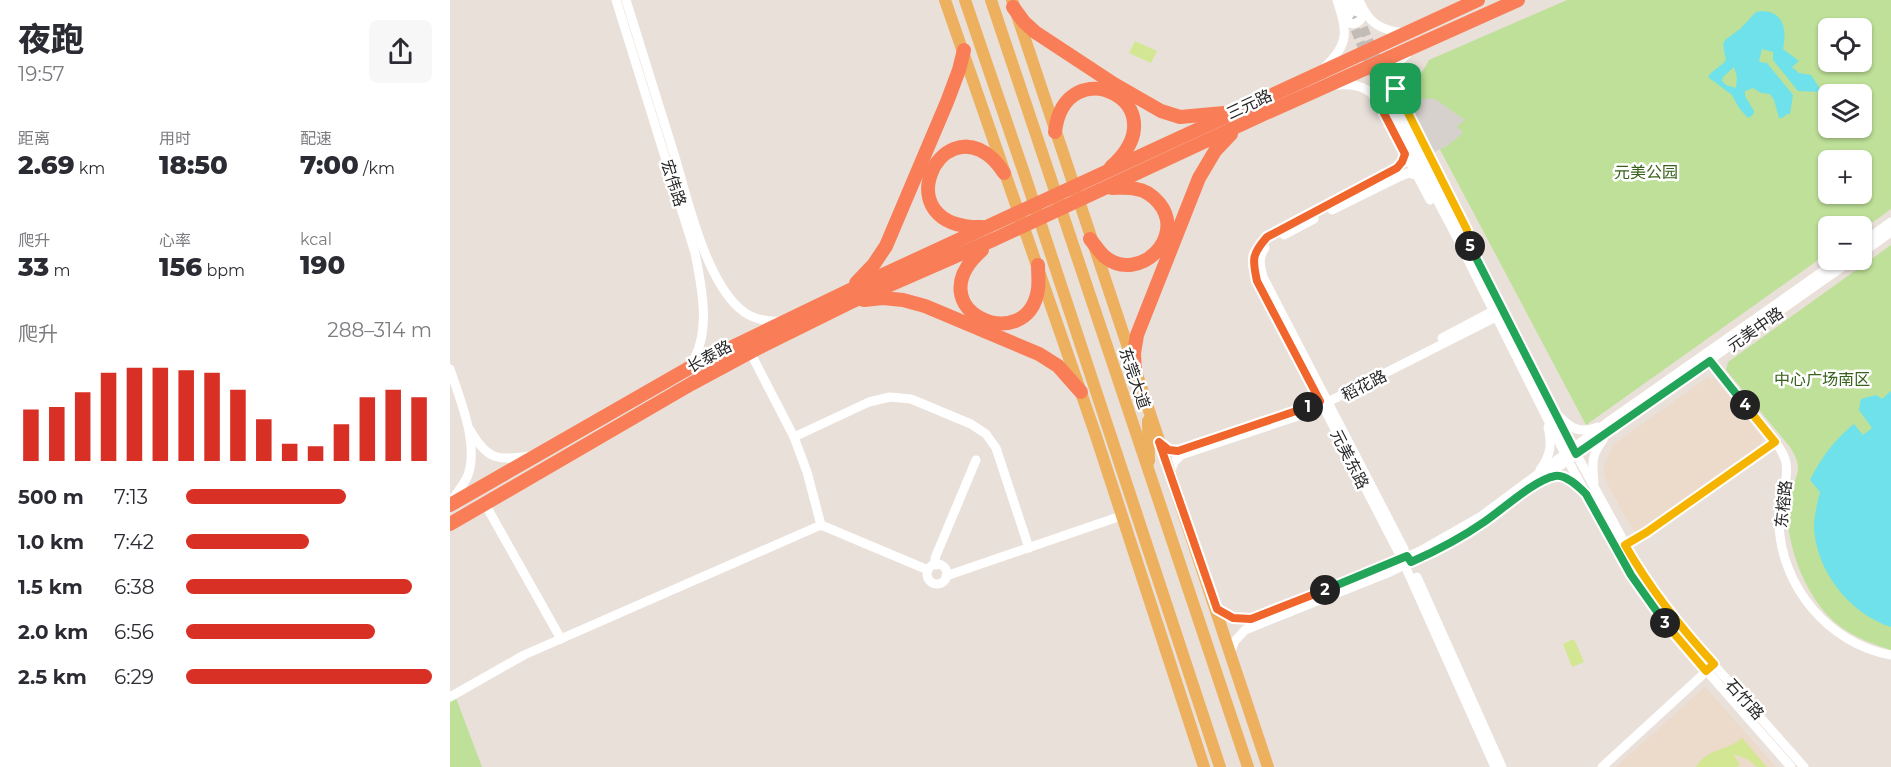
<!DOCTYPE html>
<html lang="zh">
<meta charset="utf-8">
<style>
:root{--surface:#fff;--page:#f7f7f7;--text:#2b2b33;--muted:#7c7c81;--accent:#d93025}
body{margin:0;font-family:Montserrat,"Noto Sans SC",sans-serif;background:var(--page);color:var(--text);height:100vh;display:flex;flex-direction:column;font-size:22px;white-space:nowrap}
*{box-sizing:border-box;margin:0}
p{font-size:20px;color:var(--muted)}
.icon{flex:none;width:33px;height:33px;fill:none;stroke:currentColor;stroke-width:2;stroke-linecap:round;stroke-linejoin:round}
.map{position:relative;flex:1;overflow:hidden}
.sheet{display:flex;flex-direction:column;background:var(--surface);width:450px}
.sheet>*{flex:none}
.buttons{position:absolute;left:1368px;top:18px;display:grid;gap:12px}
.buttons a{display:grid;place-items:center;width:54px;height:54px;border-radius:9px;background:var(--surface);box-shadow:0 2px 4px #0004;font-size:30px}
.pin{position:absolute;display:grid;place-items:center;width:51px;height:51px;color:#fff;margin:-26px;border-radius:12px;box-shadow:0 3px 9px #0006}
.km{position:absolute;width:30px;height:30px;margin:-15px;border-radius:50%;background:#222;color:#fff;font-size:16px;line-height:30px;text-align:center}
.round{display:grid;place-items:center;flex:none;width:63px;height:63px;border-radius:9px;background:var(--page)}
.head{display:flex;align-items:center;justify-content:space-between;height:102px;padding:0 18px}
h1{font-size:33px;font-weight:800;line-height:45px}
.figures{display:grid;grid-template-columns:repeat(3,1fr);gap:9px;height:102px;padding:6px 18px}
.figures div{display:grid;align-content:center}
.figures b{font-size:26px;font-weight:800}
.figures small{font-size:16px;font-weight:400}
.figures p{font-size:16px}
.chart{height:168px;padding:12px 18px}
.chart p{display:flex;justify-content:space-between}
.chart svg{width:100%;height:108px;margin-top:6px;stroke:var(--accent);stroke-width:6}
ul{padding:0 18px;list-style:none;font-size:20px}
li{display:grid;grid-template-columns:96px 72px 1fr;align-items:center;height:45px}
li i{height:15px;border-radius:8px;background:var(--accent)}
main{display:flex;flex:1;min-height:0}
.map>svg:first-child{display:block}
.education{fill:#ecdaca}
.green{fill:#bee098;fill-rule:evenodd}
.pitch{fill:#d3e793}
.plaza{fill:#d7d1cd}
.water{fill:#6fe1ea;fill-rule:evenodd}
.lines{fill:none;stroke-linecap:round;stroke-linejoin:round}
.minor-tunnel{stroke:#c3bbb6;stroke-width:9;stroke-dasharray:9 4.5;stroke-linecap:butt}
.minor{stroke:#fff;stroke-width:9}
.major{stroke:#ecb05e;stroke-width:12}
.highway{stroke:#f97e57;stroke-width:14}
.split-1-casing{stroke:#fff;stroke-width:12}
.split-2-casing{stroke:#fff;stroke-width:12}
.split-3-casing{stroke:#fff;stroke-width:12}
.split-4-casing{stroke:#fff;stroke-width:12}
.split-5-casing{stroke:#fff;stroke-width:12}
.split-6-casing{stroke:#fff;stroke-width:12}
.split-1{stroke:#f0652b;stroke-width:8}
.split-2{stroke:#f0652b;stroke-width:8}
.split-3{stroke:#22a559;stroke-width:8}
.split-4{stroke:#f5b400;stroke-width:8}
.split-5{stroke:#22a559;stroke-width:8}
.split-6{stroke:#f5b400;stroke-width:8}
.labels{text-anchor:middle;stroke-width:5;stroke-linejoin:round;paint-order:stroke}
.street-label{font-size:16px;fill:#282828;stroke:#fff}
.park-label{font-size:16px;fill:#37621b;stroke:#fff}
</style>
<main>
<section class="sheet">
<div class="head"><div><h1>夜跑</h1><p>19:57</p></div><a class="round"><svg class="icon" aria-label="share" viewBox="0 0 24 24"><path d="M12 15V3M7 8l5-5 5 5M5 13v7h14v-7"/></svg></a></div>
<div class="figures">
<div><p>距离</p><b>2.69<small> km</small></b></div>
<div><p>用时</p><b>18:50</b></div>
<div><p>配速</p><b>7:00<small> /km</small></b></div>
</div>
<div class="figures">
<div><p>爬升</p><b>33<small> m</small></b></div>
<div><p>心率</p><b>156<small> bpm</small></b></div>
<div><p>kcal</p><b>190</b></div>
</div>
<div class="chart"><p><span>爬升</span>288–314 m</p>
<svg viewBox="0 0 160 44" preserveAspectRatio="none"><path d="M5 44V23M15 44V22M25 44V16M35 44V8M45 44V6M55 44V6M65 44V7M75 44V8M85 44V15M95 44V27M105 44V37M115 44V38M125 44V29M135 44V18M145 44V15M155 44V18"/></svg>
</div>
<ul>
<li><b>500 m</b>7:13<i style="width:65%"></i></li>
<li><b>1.0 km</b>7:42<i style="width:50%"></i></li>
<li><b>1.5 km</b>6:38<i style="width:92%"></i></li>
<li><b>2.0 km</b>6:56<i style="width:77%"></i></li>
<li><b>2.5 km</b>6:29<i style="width:100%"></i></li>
</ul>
</section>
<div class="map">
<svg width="1441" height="767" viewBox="0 0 1441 767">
<rect width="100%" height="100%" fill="#eae0da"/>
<g class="education">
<path d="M 1258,377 L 1265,379 L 1312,438 L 1310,447 L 1188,532 L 1183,530 L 1159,487 L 1154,474 L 1154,466 L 1163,445 Z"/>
<path d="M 1255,687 L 1326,767 L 1166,767 Z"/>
</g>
<g class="green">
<path d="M 1117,0 L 1441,0 L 1441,209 L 1412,230 L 1412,226 L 1378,226 L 1378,253 L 1136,425 L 960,93 L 979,60 ZM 1378,28 L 1412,28 L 1412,62 L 1378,62 ZM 1378,94 L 1412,94 L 1412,128 L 1378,128 ZM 1378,160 L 1412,160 L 1412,194 L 1378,194 Z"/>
<path d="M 1441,245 L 1441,650 C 1423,644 1406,638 1391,627 C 1360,605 1339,555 1338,518 C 1338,508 1341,495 1343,486 C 1345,480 1348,474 1348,468 C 1348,460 1344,454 1340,447 L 1276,370 L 1278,362 Z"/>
<path d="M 6,698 L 32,767 L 0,767 L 0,701 Z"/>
</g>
<g class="pitch">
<path d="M 685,41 L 707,51 L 701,63 L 679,53 Z"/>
<path d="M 1124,639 L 1134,662 L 1122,667 L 1113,644 Z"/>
<path d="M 1292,738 L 1317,767 L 1307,767 L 1297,759 L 1283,754 L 1290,764 L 1287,767 L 1246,767 C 1259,747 1276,752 1292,738 Z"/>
</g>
<path class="plaza" d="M 957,98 L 985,99 L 1015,120 L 1007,126 L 1013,133 L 997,146 L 978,155 L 951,101 Z"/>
<g class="water">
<path d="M 1311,11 C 1334,11 1337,30 1333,49 L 1349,61 L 1342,67 L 1349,73 L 1361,75 L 1372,92 L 1348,91 L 1323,60 L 1323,52 L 1312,49 L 1309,62 L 1317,63 L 1343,95 L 1340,114 L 1337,114 L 1332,118 L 1329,118 L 1324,100 L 1320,94 L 1311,93 L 1303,88 L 1295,91 L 1295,96 L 1304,111 L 1303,115 L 1298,118 L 1289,108 L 1282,95 L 1258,77 C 1263,69 1271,67 1276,60 L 1273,45 L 1275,40 L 1290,29 L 1306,12 ZM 1284,67 L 1287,77 L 1286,88 L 1276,85 L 1272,81 L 1273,77 Z"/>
<path d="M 1441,391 L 1441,627 C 1400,614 1367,572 1364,529 C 1364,516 1367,504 1370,492 L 1360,480 C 1371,458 1384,440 1404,424 L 1413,435 L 1422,428 L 1409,410 L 1411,399 L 1426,395 L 1432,399 Z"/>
</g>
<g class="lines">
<g class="minor-tunnel">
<path d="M 908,15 L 941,93"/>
<path d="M 900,17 L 932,96"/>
</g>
<g class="minor">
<path d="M 166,0 L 245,253 C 252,289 262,333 240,366"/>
<path d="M 176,0 C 192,52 209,105 225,157 C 238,201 255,277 289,308 C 301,319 315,322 331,321"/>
<path d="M 894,0 L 899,15"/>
<path d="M 903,0 L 907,12"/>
<path d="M 909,0 C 919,24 930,30 955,33"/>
<path d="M 894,20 C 901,25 907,25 912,18 L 913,10"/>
<path d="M 875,67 C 900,43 897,31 887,0"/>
<path d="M 886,85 C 902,84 913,85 925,96 L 980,200"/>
<path d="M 925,96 C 929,87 937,84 946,89"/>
<path d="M 942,96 L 1117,437 L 1190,571 L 1206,595 L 1235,632 L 1354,767"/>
<path d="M 934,99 L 1006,236 L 1123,470 L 1181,575 L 1213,621 L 1341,767"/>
<path d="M 950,100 C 942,81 940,68 957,54"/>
<path d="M 955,154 L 952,163 L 947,168 L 817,237 L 803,255 L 803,266 L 807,281 L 843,348 L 952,559 L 1045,767"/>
<path d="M 991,179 L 1017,230 L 1018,240"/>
<path d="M 882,210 L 951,176 L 958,173 L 967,175"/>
<path d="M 834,235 L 864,219"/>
<path d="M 1412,243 L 1441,222"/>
<path d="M 815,248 C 808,257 810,266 813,277 L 954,549"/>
<path d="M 1412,253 L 1441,232"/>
<path d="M 992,338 L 1043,311"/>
<path d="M 1260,361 C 1276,381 1292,402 1308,422 C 1318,433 1330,445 1335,459 C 1341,476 1328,503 1329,522 C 1330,586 1379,644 1441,655"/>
<path d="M 0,369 C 10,400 29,443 18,475 C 14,485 7,493 0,502"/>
<path d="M 1108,415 C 1121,429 1130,434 1148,427"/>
<path d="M 20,430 C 37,460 48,461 80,456"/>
<path d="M 344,437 L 419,402 L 440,397 L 461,399 L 521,424 L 536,434 L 546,448 L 579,548"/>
<path d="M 709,443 C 718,452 726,452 738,448"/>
<path d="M 1090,470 C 1101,455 1102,444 1098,427"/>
<path d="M 720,473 L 724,462 L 731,455 L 854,414 L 1046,317"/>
<path d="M 1098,479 C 1111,473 1123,482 1133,491"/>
<path d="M 1144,483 C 1142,464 1141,455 1153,440"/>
<path d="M 35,504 L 111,639"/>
<path d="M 371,525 L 478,570"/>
<path d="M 1175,545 L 1197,532 L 1325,442"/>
<circle cx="487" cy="574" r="10"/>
<path d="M 486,565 L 485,558 L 526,460"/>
<path d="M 496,576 L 671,516"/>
<path d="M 967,577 L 1052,767"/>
<path d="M 765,607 C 775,618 787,620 801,619 L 937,566 L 972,550 L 1030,517 L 1158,422 L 1389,260"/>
<path d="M 780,654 L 784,642 L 795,630 L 940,572 L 1004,541 L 1034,522 L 1126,454 L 1402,260"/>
<path d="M 0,697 L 74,655 L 371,525 L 357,472 L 344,437 L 300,352"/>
<path d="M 1152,767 L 1260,668"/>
</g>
<g class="major">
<path d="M 495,0 L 645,433 L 754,767"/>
<path d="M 515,0 L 575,176 L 770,767"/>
<path d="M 541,0 L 798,767"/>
<path d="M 562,0 L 818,767"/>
<path d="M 698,421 L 699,461"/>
</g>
<g class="highway">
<path d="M 563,7 L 574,22 L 585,32 L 664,84 L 711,111 L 730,117 L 774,113"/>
<path d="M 605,132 C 615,47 733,103 661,167"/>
<path d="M 532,227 C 435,229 488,109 543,159 C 547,163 551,168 554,173"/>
<path d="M 640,239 C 645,245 649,252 655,257 C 689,284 737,237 709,203 C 703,196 695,190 686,189 C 678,187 670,188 662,188"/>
<path d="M 532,250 C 464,310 578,359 588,289 C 589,281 588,273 588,265"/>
<path d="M 406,283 L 424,264 L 436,246 L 497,102 L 509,70 L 514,50"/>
<path d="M 414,300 L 433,298 L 453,300 L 475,306 L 589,354 L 608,366 L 631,392"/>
<path d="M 685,373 L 684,353 L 687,335 L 749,178 L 765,151 L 781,134"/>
<path d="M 0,505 L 239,368 L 398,291 L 1028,0"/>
<path d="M 0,524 L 241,384 L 312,346 L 403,301 L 545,239 L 816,113 L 1068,0"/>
</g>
</g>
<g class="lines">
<defs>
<path id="split-1" d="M 858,407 L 870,401 L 807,281 C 802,259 802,254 817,237 L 947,168 L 952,162 L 955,154 L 925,96 C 929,87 937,84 946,89"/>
<path id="split-2" d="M 858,407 L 728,451 L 719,450 L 709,442 L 767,609 L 783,618 L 801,619 L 875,590"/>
<path id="split-3" d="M 875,590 L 957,556 L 961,562 C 986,551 1011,538 1034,522 C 1052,510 1084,480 1105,476 C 1116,474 1129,487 1136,494 L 1181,575 L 1215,623"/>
<path id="split-4" d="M 1215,623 L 1256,671 L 1264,664 C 1230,627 1200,589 1175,545 L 1197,532 L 1325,442 L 1295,405"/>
<path id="split-5" d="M 1020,246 L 1126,454 L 1260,361 L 1295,405"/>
<path id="split-6" d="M 946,89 L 1017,230 L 1018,242 L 1020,246"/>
</defs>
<use href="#split-1" class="split-1-casing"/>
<use href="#split-2" class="split-2-casing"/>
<use href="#split-3" class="split-3-casing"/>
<use href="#split-4" class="split-4-casing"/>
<use href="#split-5" class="split-5-casing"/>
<use href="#split-6" class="split-6-casing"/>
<use href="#split-1" class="split-1"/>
<use href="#split-2" class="split-2"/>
<use href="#split-3" class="split-3"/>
<use href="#split-4" class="split-4"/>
<use href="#split-5" class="split-5"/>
<use href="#split-6" class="split-6"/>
</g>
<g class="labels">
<g class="street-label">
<text transform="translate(799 104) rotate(-25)" y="6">三元路</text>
<text transform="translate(224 183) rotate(72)" y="6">宏伟路</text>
<text transform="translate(1305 329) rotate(-35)" y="6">元美中路</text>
<text transform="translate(259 356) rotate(-29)" y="6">长泰路</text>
<text transform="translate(685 378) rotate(71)" y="6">东莞大道</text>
<text transform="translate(914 385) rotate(-27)" y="6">稻花路</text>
<text transform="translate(900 459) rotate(63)" y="6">元美东路</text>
<text transform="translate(1333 504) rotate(-84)" y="6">东榕路</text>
<text transform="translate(1295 699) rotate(48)" y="6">石竹路</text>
</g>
<g class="park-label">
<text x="1196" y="178">元美公园</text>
<text x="1372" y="385">中心广场南区</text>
</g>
</g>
</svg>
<div class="buttons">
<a><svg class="icon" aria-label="locate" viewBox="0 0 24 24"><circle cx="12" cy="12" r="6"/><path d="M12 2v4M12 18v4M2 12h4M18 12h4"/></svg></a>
<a><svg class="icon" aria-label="layers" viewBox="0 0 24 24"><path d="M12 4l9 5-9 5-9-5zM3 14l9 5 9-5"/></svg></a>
<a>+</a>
<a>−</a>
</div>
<div class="pin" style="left:946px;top:89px;background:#1e9e55"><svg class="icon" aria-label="arrive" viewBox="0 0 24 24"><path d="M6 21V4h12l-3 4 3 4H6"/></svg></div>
<b class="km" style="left:858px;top:407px">1</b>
<b class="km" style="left:875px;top:590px">2</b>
<b class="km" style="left:1215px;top:623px">3</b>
<b class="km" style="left:1295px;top:405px">4</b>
<b class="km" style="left:1020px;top:246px">5</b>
</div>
</main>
